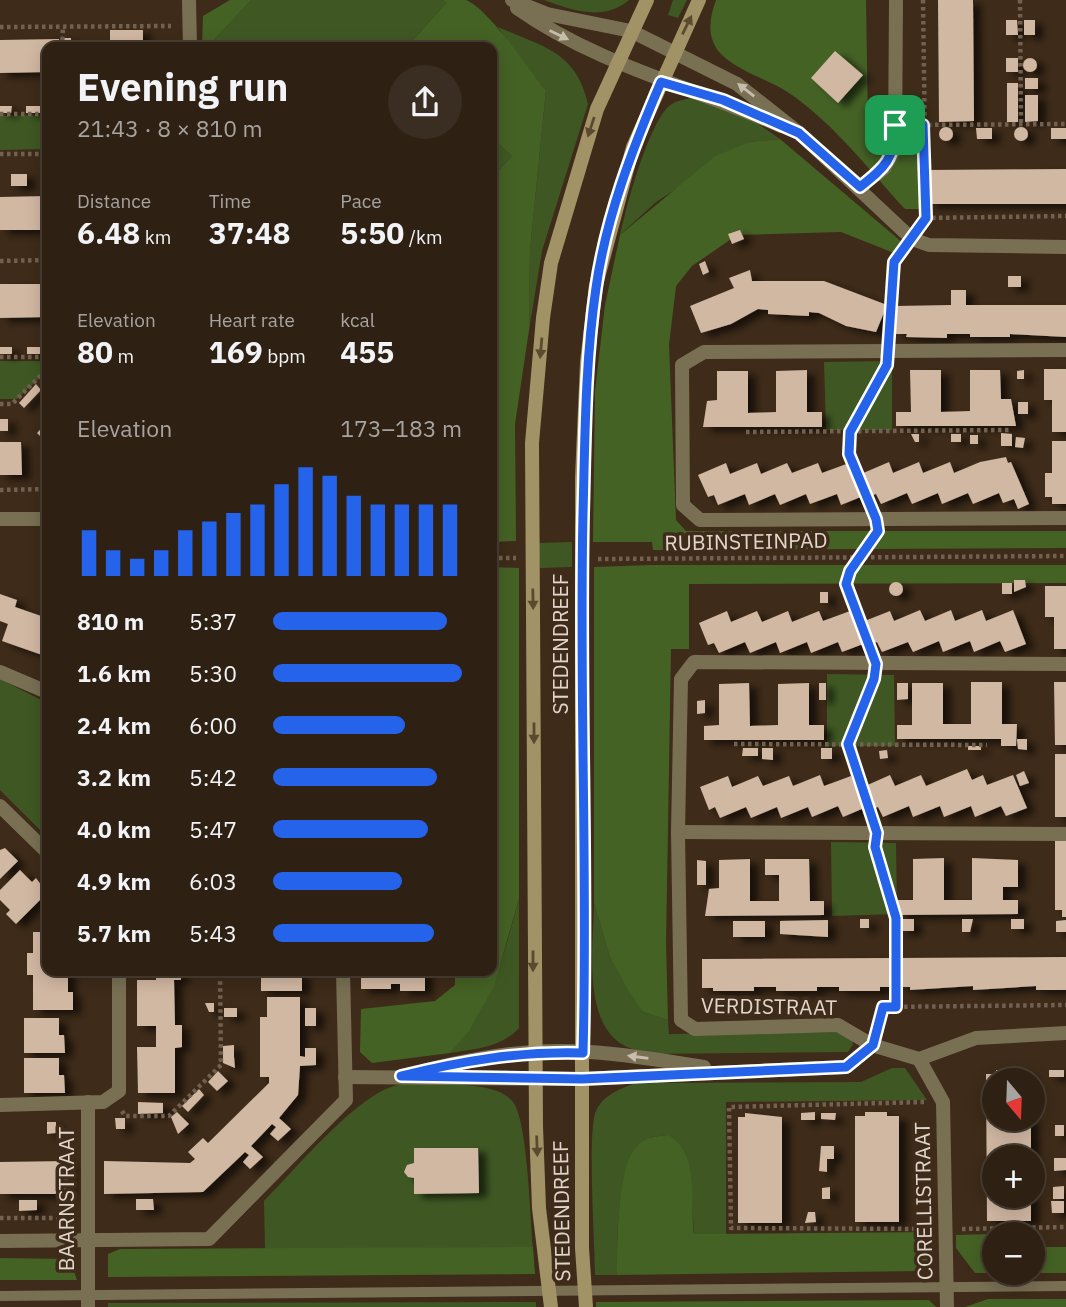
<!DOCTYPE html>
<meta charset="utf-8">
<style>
:root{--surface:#2e2013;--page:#3a2d21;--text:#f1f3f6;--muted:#a7a3a0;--line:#493e33;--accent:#2563eb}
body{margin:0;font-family:"IBM Plex Sans",sans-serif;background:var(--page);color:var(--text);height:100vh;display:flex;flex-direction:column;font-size:26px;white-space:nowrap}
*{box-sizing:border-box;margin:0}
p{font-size:23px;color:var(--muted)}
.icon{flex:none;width:38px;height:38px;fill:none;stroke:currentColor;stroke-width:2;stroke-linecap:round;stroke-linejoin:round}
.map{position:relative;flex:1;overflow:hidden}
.details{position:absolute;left:42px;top:42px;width:455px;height:934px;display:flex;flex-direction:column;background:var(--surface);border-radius:14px;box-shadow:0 4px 18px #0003,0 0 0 2px var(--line)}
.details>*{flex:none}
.needle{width:46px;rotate:161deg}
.controls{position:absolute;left:982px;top:1068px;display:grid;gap:14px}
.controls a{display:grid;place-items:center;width:63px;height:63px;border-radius:50%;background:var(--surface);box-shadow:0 4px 18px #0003,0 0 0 2px var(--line);font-size:35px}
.pin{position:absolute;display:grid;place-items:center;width:60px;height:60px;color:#fff;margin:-30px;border-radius:14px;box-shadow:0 4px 10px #0006}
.round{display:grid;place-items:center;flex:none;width:74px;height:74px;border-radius:37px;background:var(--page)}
.summary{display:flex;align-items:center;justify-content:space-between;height:119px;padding:0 35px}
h1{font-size:38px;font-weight:700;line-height:52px}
.stats{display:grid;grid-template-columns:repeat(3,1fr);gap:10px;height:119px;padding:7px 35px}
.stats div{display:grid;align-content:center}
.stats b{font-size:30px;font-weight:700}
.stats small{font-size:19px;font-weight:400}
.stats p{font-size:19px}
.chart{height:196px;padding:14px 35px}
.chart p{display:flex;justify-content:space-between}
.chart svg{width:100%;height:126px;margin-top:7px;stroke:var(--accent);stroke-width:6}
ul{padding:0 35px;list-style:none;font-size:23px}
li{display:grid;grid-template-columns:112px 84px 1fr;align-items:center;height:52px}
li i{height:18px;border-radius:9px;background:var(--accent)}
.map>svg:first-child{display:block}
.green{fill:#3f5823}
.forest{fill:#456225}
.building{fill:#d1b8a3;filter:url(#shadow)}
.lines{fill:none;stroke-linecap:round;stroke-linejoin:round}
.path{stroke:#726151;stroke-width:4.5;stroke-dasharray:3.5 3.5;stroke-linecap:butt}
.service{stroke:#797054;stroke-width:10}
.minor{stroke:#797054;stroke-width:14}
.secondary{stroke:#a29366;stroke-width:14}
.oneway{fill:#5c4a30}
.oneway2{fill:#c8bcad}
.route-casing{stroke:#fff;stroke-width:14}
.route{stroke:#2563eb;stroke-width:9}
.labels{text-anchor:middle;stroke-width:7;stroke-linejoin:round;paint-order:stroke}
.street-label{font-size:21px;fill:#e2d5cb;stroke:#3e2b19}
</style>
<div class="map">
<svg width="1066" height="1307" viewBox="0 0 1066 1307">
<defs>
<filter id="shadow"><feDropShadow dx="8" dy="4.5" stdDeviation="3.5" flood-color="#0009"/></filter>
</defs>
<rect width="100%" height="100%" fill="#3e2b19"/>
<g class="green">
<path d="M 251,0 L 443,0 L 446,3 L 407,47 L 221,47 L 213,41 Z"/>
<path d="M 544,0 L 629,0 C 603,22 572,10 544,0 Z"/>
<path d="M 673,0 L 687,0 L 678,18 L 668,15 Z"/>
<path d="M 498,27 C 543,47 576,51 588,104 L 542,251 L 529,330 L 530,250 L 546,90 L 511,47 Z"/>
<path d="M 691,98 L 741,112 L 780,139 L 749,142 L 656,202 L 620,235 C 627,204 646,133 666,109 C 673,101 682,100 691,98 Z"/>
<path d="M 47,115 L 47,149 L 0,150 L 0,116 Z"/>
<path d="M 492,138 L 512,156 L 492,178 Z"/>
<path d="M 0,361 L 47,361 L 47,371 L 17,399 L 0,399 Z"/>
<path d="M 892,361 L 892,430 L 826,430 L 824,362 Z"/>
<path d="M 572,542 L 572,567 L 540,568 L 538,543 Z"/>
<path d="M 827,674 L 894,675 L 895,746 L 827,746 Z"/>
<path d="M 0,679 L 47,703 L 47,837 L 0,790 Z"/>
<path d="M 831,842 L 896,843 L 897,914 L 832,916 Z"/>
<path d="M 519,899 L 519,1028 C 501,1048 476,1049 450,1053 C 493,1003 502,960 519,899 Z"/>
<path d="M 594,903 L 610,957 L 643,1012 L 668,1020 L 669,1034 L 849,1032 L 853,1044 L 848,1052 L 651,1054 C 643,1051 632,1050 625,1046 C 581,1023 594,944 594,903 Z"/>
<path d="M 892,1068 L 905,1068 L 927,1100 L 726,1102 L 726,1234 L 694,1234 L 691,1186 L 668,1135 L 652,1137 L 637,1146 C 617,1186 617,1231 617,1275 L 595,1275 C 595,1246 587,1131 596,1111 C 603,1095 620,1089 635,1083 L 861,1082 Z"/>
<path d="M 452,1084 C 471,1086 501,1086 513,1102 C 528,1122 530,1218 533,1247 L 265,1249 L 264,1201 C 294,1171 359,1092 398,1085 C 415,1082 435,1084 452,1084 Z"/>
<path d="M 536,1302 L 536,1307 L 108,1307 L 108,1303 Z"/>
</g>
<g class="forest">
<path d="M 230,0 L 251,0 L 214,40 L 221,47 L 202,47 L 203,16 Z"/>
<path d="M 443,0 C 449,0 460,0 466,0 C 489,9 528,69 546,90 L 530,250 L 529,330 L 515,424 L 516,541 L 492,542 L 492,178 L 512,156 L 492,138 L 492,47 L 407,47 L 446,3 Z"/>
<path d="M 716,0 L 866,0 L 868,123 L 921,127 L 923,209 L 905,209 C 869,170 836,126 792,95 C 771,80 741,73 722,55 C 706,39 709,19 716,0 Z"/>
<path d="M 780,139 L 903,243 L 894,253 L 841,232 L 737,235 L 692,266 L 676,286 L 669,345 L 676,520 L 686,531 L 1066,531 L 1066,548 L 653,550 L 652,542 L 593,542 L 595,391 L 605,305 L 620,235 L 714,157 L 749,142 Z"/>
<path d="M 651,565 L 1066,565 L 1066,583 L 689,584 L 689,649 L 671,649 L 666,943 L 668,1020 L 643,1012 L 630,993 L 610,957 L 594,903 L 594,567 Z"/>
<path d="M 492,567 L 519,568 L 519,899 L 494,986 L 469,1031 L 450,1053 L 372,1063 L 360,1052 L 361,1009 L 435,1001 L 455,985 L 455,971 L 492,971 Z"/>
<path d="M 668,1135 C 700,1153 690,1201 694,1234 L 933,1232 L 934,1250 L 923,1271 L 617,1275 C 617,1246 617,1167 637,1146 C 645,1137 657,1136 668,1135 Z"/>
<path d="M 994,1234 L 994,1272 L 1032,1272 L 1033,1238 L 1036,1247 L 1066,1247 L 1066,1273 L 975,1273 L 956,1248 L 956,1235 Z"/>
<path d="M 533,1247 L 535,1274 L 108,1277 L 108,1254 L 120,1249 Z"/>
<path d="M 0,1258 L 70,1259 L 77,1280 L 0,1280 Z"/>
<path d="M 988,1299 L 1066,1299 L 1066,1307 L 965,1307 Z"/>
<path d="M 929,1300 L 936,1307 L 596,1307 L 596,1302 Z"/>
</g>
<g class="building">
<path d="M 938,0 L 973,0 L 974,121 L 939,122 Z"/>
<path d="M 1006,20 L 1017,20 L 1018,35 L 1006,35 Z"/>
<rect x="1024" y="20" width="11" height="15"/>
<rect x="110" y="30" width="33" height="17"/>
<rect x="63" y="38" width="8" height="9"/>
<path d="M 59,39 L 59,47 L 47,47 L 47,72 L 0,73 L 0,40 Z"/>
<path d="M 835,51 L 863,75 L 838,103 L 811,78 Z"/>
<circle cx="1030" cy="65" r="7"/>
<rect x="1006" y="58" width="12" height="14"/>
<rect x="1025" y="78" width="13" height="11"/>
<rect x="1007" y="83" width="11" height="39"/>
<path d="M 1025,95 L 1038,95 L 1038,121 L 1025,122 Z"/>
<path d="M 0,106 L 12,106 L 11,113 L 0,113 Z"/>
<rect x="26" y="106" width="21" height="7"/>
<circle cx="1021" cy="134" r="7"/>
<circle cx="946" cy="134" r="7"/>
<path d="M 976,128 L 992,128 L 992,139 L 977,139 Z"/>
<rect x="1051" y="128" width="15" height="11"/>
<path d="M 1066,169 L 1066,204 L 928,204 L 928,170 Z"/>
<rect x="11" y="174" width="16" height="12"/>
<path d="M 47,196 L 47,230 L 0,230 L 0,197 Z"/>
<path d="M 740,230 L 744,239 L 732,244 L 728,234 Z"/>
<path d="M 705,261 L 709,272 L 703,275 L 699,264 Z"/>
<path d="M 750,270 L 752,281 L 824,281 L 887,305 L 876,332 L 846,326 L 819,313 L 809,312 L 809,316 L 768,314 L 768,310 L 758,309 L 731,324 L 701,333 L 690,306 L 734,288 L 729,278 Z"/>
<rect x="1008" y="276" width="13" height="11"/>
<path d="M 0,284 L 47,284 L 47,317 L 0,318 Z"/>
<path d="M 951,290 L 966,290 L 966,305 L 1066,305 L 1066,337 L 1010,334 L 1010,337 L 970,337 L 970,334 L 947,334 L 947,338 L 906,337 L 907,334 L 895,334 L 895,306 L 951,305 Z"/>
<rect x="0" y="347" width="12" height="7"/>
<rect x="27" y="347" width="20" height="7"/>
<path d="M 1044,369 L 1066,369 L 1066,432 L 1052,432 L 1052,400 L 1044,400 Z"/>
<path d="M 807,370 L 807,412 L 822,412 L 822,427 L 703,427 L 707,401 L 717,400 L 717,371 L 748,371 L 748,413 L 776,412 L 776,371 Z"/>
<path d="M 910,370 L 941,370 L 941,412 L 970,411 L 970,370 L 1000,370 L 1001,399 L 1011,399 L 1016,426 L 896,426 L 896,412 L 911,412 Z"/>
<path d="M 1024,370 L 1024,379 L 1017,379 L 1017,371 Z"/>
<path d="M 36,384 L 41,390 L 24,408 L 19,403 Z"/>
<rect x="1018" y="402" width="10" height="12"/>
<rect x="0" y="419" width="8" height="12"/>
<path d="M 47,422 L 47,443 L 37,433 Z"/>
<path d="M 1001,433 L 1012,434 L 1012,446 L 1001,446 Z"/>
<path d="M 911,434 L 919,434 L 919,442 L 915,442 Z"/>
<rect x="951" y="434" width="10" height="8"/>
<rect x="970" y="435" width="8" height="9"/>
<path d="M 1016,437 L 1025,438 L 1023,448 L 1015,447 Z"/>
<path d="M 1052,441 L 1066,441 L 1066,504 L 1052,504 L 1052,497 L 1045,497 L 1045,473 L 1052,473 Z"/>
<path d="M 0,442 L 21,442 L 22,475 L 0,475 Z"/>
<path d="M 1006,457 L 1008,463 L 1011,462 L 1029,504 L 1018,509 L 1014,499 L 1003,503 L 999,493 L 973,504 L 968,493 L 942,504 L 938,493 L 912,504 L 907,493 L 881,504 L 876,494 L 870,496 L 861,474 L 889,462 L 893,473 L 919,462 L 923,473 L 950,462 L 954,473 L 980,462 Z"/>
<path d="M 726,463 L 730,474 L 757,463 L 761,474 L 787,463 L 792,473 L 818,463 L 822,473 L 849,463 L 863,496 L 841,505 L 837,494 L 810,504 L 806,494 L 780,505 L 775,494 L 749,505 L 745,494 L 718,505 L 714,495 L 708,497 L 698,475 Z"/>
<path d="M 1014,580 L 1025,580 L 1026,587 L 1014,592 Z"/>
<circle cx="896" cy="589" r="7"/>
<rect x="1002" y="583" width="10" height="11"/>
<path d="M 1045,586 L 1066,586 L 1066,649 L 1054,649 L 1054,617 L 1045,617 Z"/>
<rect x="820" y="592" width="8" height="11"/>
<path d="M 0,594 L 17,600 L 15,607 L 47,618 L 45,656 L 2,641 L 8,624 L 0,621 Z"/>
<path d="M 920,610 L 925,621 L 951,610 L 955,621 L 982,610 L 986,621 L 1013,610 L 1026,644 L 1005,652 L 1000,641 L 974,652 L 970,641 L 943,652 L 939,641 L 913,652 L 908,642 L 882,652 L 877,642 L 871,644 L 862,622 L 890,611 L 894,621 Z"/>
<path d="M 727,611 L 731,622 L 757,611 L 762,622 L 788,611 L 792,622 L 819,611 L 823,621 L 850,611 L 863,644 L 842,652 L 838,642 L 811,653 L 807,642 L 780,653 L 776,642 L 750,653 L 745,642 L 719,653 L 714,643 L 708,645 L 699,623 Z"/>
<path d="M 971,682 L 1002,682 L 1002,724 L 1017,724 L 1016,746 L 1001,746 L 1001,739 L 897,739 L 897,725 L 912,725 L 912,683 L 943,683 L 943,724 L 971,724 Z"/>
<path d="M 1054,682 L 1066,682 L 1066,745 L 1055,745 Z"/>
<path d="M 749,683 L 750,726 L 778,725 L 778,684 L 809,683 L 809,725 L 824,725 L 824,740 L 704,740 L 704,726 L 719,725 L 719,684 Z"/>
<rect x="819" y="683" width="7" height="17"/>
<path d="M 897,683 L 908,683 L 908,699 L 897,700 Z"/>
<path d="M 705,700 L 705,713 L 697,714 L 697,701 Z"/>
<path d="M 1017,739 L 1027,739 L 1027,750 L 1018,749 Z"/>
<rect x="968" y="746" width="13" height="4"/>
<path d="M 743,748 L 758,748 L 758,756 L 742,756 Z"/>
<path d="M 762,748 L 773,748 L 773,760 L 762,759 Z"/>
<rect x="821" y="748" width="11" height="11"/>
<path d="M 887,750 L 888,758 L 880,759 L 879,751 Z"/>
<rect x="1055" y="754" width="11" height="63"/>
<path d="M 967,769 L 972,780 L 983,775 L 987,785 L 1013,775 L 1027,808 L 1006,816 L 1001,806 L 975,817 L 971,806 L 944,817 L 940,806 L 913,817 L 909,806 L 883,817 L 878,807 L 872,809 L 863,787 L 890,775 L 895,786 L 921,775 L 926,786 Z"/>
<path d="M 1024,771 L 1029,783 L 1020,786 L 1016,775 Z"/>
<path d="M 820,775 L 824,786 L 851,776 L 864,808 L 843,817 L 838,806 L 812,817 L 808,807 L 781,818 L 777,807 L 751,818 L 746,807 L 720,818 L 715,807 L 709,810 L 700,787 L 728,776 L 732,787 L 758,776 L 763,786 L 789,776 L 793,786 Z"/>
<path d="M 1055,840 L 1066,840 L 1066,917 L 1062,917 L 1062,910 L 1055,910 Z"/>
<path d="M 5,848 L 18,861 L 0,879 L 0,850 Z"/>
<path d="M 944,858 L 944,900 L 972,900 L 972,858 L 1018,860 L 1018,887 L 1003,887 L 1003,900 L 1018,900 L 1018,914 L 898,915 L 898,900 L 913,900 L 913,859 Z"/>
<path d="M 750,859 L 750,901 L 779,901 L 779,875 L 765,875 L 765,859 L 809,859 L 810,901 L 824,901 L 824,915 L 705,916 L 709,889 L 719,888 L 719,860 Z"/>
<path d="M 697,860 L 706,861 L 706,885 L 697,885 Z"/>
<path d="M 20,870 L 32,882 L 36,878 L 47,893 L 16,924 L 6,914 L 10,910 L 0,900 L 0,890 Z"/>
<rect x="860" y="919" width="9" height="9"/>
<rect x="899" y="919" width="15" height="12"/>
<path d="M 962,919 L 973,919 L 970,932 L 962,932 Z"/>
<rect x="1011" y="919" width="13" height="10"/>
<path d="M 828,920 L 828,937 L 780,934 L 780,921 Z"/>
<path d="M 1066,920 L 1066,932 L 1056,932 L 1056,921 Z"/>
<rect x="733" y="921" width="32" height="16"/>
<path d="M 33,932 L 47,932 L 47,971 L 68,971 L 68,992 L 73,992 L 73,1010 L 33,1010 L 33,975 L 27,975 L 27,953 L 33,953 Z"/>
<path d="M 1066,957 L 1066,990 L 1036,990 L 1036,986 L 973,990 L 973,986 L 910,990 L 910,987 L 899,987 L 899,958 Z"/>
<path d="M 891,958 L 891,987 L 880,987 L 880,991 L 839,991 L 839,987 L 817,987 L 817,991 L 776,991 L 776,987 L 754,987 L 754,991 L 713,991 L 713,988 L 702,988 L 702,959 Z"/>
<path d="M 156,971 L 181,971 L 181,980 L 174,980 L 175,1025 L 182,1025 L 182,1047 L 175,1048 L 175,1093 L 138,1093 L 137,1047 L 156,1047 L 156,1026 L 137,1026 L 137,980 L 156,980 Z"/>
<path d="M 261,971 L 302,973 L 302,991 L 261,991 Z"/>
<path d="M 361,971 L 425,971 L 425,991 L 400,991 L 400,984 L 391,984 L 391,989 L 361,989 Z"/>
<path d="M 267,997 L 300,997 L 300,1056 L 305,1057 L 305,1048 L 316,1048 L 316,1065 L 300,1066 L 298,1095 L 279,1118 L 291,1129 L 278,1141 L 270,1134 L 276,1127 L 272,1124 L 251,1146 L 263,1157 L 250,1169 L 243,1162 L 249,1155 L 245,1152 L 203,1192 L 104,1194 L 104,1161 L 190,1163 L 195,1159 L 188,1152 L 203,1138 L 208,1143 L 269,1083 L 269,1077 L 260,1077 L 260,1017 L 267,1017 Z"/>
<path d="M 205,1003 L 214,1003 L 214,1012 L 209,1012 Z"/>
<rect x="224" y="1008" width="13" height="9"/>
<rect x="305" y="1008" width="11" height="18"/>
<path d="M 24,1018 L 59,1018 L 59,1035 L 64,1035 L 65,1053 L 24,1053 Z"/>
<path d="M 234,1045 L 234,1057 L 235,1068 L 223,1063 L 223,1046 Z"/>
<path d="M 24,1058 L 59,1058 L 59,1075 L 64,1075 L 65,1093 L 24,1093 Z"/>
<path d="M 996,1070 L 1018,1070 L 1018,1074 L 1030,1074 L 1030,1080 L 994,1080 L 994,1118 L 1031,1118 L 1031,1157 L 994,1157 L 994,1195 L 1031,1195 L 1031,1221 L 987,1221 L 986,1074 L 996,1074 Z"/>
<rect x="1049" y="1070" width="15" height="7"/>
<path d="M 218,1071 L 228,1081 L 217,1091 L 208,1082 Z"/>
<path d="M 199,1089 L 204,1095 L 188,1112 L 182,1106 Z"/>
<path d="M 138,1102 L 163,1103 L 163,1113 L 138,1114 Z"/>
<path d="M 177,1112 L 189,1124 L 178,1134 L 171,1117 Z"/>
<path d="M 815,1112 L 815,1120 L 801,1120 L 801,1113 Z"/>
<path d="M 865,1112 L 887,1112 L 887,1116 L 899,1116 L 899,1222 L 855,1222 L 855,1116 L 865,1116 Z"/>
<path d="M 745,1113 L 782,1117 L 782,1223 L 738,1223 L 738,1117 L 745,1117 Z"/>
<path d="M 821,1113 L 836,1113 L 835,1120 L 821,1119 Z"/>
<path d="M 115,1118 L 125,1118 L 125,1129 L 116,1129 Z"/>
<path d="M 47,1122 L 56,1122 L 56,1133 L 47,1134 Z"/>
<rect x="1055" y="1125" width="9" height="11"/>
<path d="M 821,1146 L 834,1146 L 834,1159 L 827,1159 L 827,1172 L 819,1171 Z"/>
<path d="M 414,1148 L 478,1148 L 479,1193 L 414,1194 L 414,1178 L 408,1177 L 404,1172 L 407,1165 L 414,1163 Z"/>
<path d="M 1054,1158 L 1066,1158 L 1066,1170 L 1054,1171 Z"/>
<path d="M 68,1161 L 68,1194 L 0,1194 L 0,1162 Z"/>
<path d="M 1064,1186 L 1064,1199 L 1053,1199 L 1053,1187 Z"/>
<path d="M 830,1187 L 830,1199 L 822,1199 L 822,1188 Z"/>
<path d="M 136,1199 L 153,1199 L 154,1210 L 136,1210 Z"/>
<path d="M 19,1200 L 37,1200 L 37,1210 L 19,1211 Z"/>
<path d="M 1051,1201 L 1064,1201 L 1064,1213 L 1052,1213 Z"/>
<path d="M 808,1212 L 815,1212 L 816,1222 L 805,1223 Z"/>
</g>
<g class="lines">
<g class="path">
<path d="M 923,0 L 926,218 L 1066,216"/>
<path d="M 1020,0 L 1021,124"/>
<path d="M 0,27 L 171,26"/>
<path d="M 62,47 L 63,27"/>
<path d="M 0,114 L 47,114"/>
<path d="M 914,125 L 1066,124"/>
<path d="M 0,154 L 47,154"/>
<path d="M 0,261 L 47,260"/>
<path d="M 889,333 L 894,262 L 901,253"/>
<path d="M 0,357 L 47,357"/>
<path d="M 0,404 L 12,404 L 47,369"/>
<path d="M 746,432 L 1011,430"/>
<path d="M 0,490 L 47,489"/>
<path d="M 869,501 L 849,454 L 850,432 L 885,369"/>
<path d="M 492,558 L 516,558"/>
<path d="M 598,559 L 1066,556"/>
<path d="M 868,644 C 848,589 836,589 872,538"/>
<path d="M 734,744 L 987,745"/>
<path d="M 871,816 L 848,744 L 874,679"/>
<path d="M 877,851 L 896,918 L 896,1007"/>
<path d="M 877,1027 L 883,1007 L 1066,1005"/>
<path d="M 924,1102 L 729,1107 L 731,1228 L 929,1229"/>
<path d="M 122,1111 L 125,1116 L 169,1116 L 221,1065 L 220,971"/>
<path d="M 0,1218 L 69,1218"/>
<path d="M 962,1229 L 1066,1227"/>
</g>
<path class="service" d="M 0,1296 L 1066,1286"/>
<g class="minor">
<path d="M 189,0 L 190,47"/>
<path d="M 512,0 L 547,14 L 631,31 L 737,84 L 799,133 L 912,239 L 929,245 L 1066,247"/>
<path d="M 517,8 C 598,65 692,87 781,126"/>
<path d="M 860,187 L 884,168 L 895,149 L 896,0"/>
<path d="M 1066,350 L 704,352 L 682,365 L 683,505 L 700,520 L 1066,518"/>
<path d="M 0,519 L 47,519"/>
<path d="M 0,672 L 47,692"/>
<path d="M 0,806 L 47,852"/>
<path d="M 678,832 L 1066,834"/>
<path d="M 872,1045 L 838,1025 L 695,1029 L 681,1020 L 678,832 L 681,679 L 694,662 L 1066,664"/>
<path d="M 919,1059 L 943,1102 L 947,1307"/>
<path d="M 423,1071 C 459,1062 496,1054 534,1052 C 590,1048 648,1058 704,1067"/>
<path d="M 345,1077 L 582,1079 L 846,1067 L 872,1045 L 919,1059 L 976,1038 L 1066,1033"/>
<path d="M 0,1105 L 103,1102 L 119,1091 L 119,971"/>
<path d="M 0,1241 L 209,1239 L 346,1100 L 343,971"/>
<path d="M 88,1307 L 88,1102"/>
</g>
<g class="secondary">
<path d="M 551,1307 L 539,1208 L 536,1126 L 532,443 L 543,318 L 551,263 L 597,109 L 647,0"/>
<path d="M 586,1307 L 582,1248 L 582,478 L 587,362 L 596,285 L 633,147 L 699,0"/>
</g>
</g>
<defs><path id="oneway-solid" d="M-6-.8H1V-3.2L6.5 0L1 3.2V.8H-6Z" transform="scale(1.75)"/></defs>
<g class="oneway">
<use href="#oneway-solid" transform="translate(687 25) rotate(-64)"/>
<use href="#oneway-solid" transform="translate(591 127) rotate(108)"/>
<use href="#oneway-solid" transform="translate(541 348) rotate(95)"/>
<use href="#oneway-solid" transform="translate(533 599) rotate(89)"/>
<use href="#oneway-solid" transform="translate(534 733) rotate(90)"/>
<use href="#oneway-solid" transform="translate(533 961) rotate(90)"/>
<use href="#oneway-solid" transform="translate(537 1146) rotate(88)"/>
</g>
<g class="oneway2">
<use href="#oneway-solid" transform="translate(559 35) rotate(26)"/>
<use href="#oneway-solid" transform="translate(746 90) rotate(-142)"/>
<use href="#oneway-solid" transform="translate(638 1057) rotate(-172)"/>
</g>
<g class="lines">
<defs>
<path id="route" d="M 661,82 L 723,100 L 799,133 L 860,187 C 885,167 895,159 895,125 L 923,125 L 926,218 L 894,262 L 887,365 L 850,432 L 849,454 L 876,519 L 878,531 L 850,571 L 846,584 L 876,664 L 874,679 L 848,744 L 877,833 L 875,847 L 896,918 L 896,1007 L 883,1007 L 873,1045 L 846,1067 L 582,1079 L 401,1076 C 462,1061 519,1051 583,1053 C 588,874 579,694 583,514 C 585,438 585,363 596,288 C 606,217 633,147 661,82 Z"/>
</defs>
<use href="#route" class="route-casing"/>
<use href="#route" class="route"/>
</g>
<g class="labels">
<g class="street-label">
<text transform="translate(746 542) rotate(-1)" y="7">RUBINSTEINPAD</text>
<text transform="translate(561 644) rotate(-90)" y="7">STEDENDREEF</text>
<text transform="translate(769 1007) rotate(1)" y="7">VERDISTRAAT</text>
<text transform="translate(67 1199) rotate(-90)" y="7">BAARNSTRAAT</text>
<text transform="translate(924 1201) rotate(-91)" y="7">CORELLISTRAAT</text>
<text transform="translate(562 1211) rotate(-91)" y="7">STEDENDREEF</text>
</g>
</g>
</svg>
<div class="controls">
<a><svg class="needle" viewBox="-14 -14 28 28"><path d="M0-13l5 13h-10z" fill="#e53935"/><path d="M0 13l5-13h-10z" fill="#a7a3a0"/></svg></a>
<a>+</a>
<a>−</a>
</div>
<div class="pin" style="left:895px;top:125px;background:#1e9e55"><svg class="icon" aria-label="arrive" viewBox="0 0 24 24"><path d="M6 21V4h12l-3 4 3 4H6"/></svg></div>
<section class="details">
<div class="summary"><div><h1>Evening run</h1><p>21:43 · 8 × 810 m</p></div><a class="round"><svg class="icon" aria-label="share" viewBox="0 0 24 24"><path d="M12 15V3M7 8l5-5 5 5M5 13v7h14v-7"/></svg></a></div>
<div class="stats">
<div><p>Distance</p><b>6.48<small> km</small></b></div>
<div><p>Time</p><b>37:48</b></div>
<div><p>Pace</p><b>5:50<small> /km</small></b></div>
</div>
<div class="stats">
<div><p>Elevation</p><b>80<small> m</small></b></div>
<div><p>Heart rate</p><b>169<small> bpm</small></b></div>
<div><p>kcal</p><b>455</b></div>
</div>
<div class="chart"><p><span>Elevation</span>173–183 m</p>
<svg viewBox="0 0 160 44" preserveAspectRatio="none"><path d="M5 44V28M15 44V35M25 44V38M35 44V35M45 44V28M55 44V25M65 44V22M75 44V19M85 44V12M95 44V6M105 44V9M115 44V16M125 44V19M135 44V19M145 44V19M155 44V19"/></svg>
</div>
<ul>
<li><b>810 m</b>5:37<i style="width:92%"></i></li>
<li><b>1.6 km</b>5:30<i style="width:100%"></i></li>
<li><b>2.4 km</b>6:00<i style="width:70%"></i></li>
<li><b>3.2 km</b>5:42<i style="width:87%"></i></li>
<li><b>4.0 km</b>5:47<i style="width:82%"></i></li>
<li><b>4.9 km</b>6:03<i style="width:68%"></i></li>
<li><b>5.7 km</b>5:43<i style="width:85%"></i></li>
</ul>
</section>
</div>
